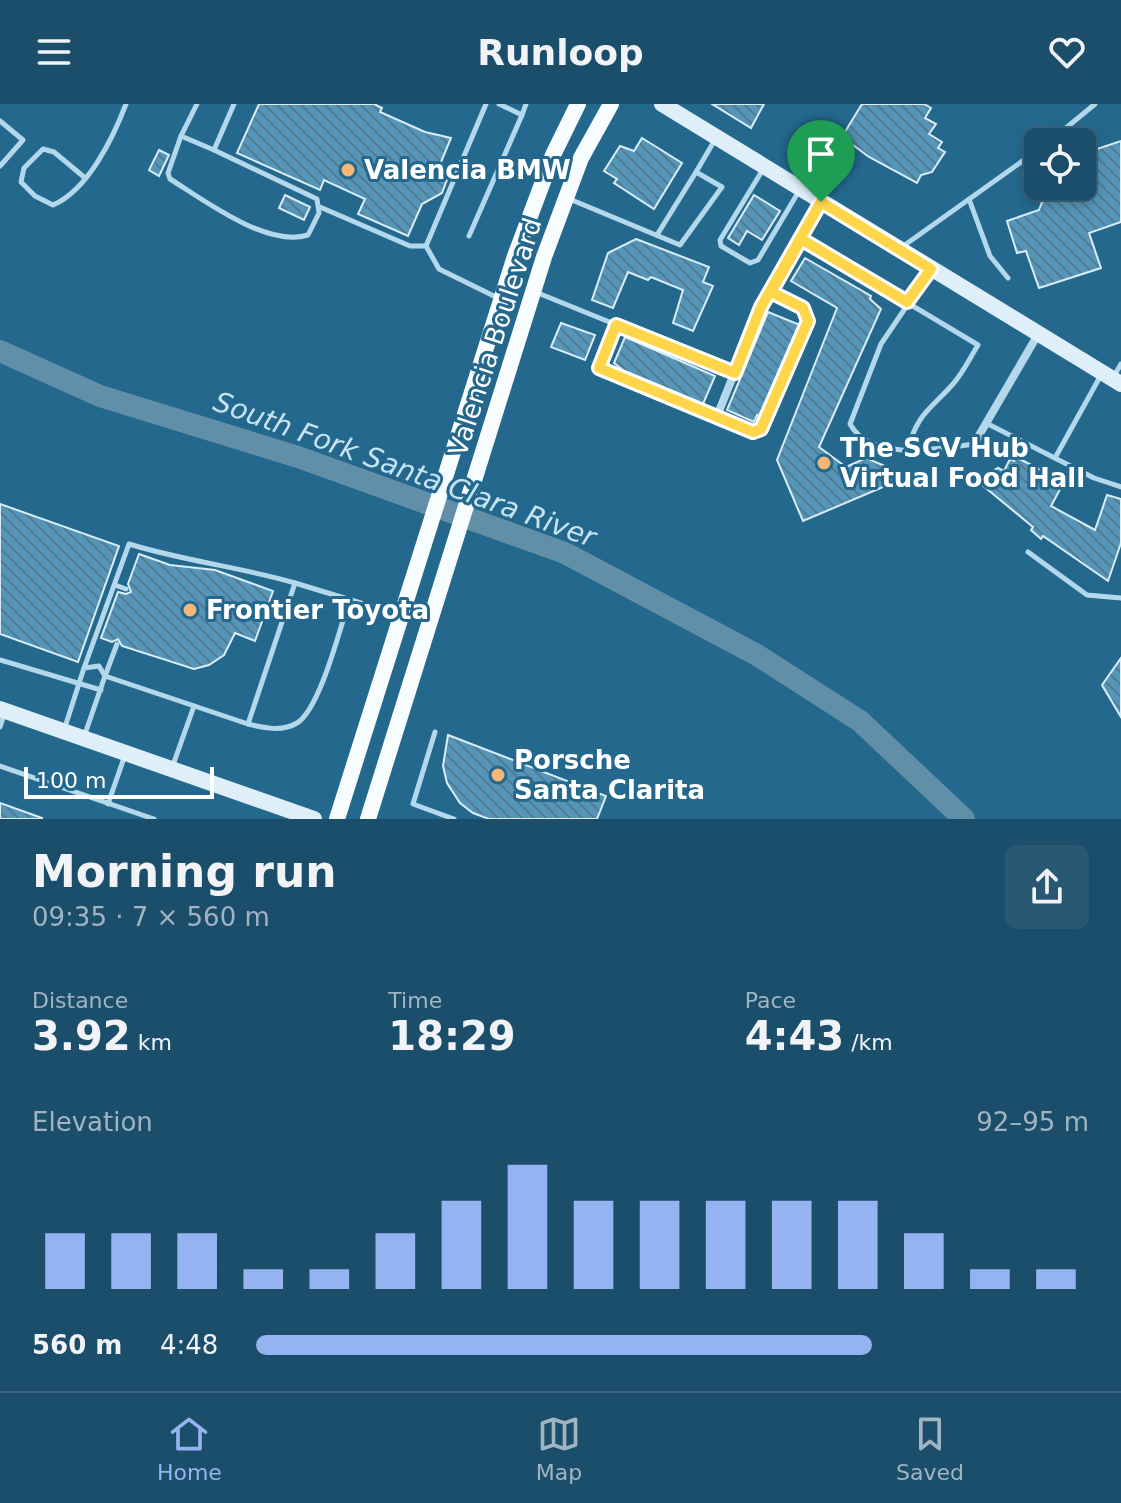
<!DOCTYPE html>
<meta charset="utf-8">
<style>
:root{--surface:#1b4e6a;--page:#285872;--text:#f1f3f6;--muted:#a0b4c1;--line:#39657e;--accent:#95b2f1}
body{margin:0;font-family:"DejaVu Sans",sans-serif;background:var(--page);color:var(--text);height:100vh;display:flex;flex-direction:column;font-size:30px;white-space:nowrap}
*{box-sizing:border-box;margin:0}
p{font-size:26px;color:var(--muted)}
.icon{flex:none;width:44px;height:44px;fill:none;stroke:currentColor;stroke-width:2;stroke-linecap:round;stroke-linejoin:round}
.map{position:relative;height:715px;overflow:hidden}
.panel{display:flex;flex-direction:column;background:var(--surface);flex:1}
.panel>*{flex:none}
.controls{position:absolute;left:1024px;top:24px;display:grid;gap:16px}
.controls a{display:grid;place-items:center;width:72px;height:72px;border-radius:12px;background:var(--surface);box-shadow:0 4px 12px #0003,0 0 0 2px var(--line);font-size:40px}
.scale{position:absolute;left:24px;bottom:20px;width:190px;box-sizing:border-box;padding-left:8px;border:4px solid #fff;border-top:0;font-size:22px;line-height:28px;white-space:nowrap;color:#fff;-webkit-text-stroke:6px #24688d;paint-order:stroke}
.pin{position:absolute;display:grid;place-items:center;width:68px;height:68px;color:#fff;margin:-82px -34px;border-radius:50% 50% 50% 0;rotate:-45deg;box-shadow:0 0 8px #0007}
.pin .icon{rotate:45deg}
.round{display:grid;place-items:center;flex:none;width:84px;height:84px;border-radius:12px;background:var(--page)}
.summary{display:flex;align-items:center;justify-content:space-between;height:136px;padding:0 32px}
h1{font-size:44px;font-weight:700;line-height:60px}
.metrics{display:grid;grid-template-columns:repeat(3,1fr);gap:12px;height:136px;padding:8px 32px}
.metrics div{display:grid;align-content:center}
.metrics b{font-size:40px;font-weight:700}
.metrics small{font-size:22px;font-weight:400}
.metrics p{font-size:22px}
.chart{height:224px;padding:16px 32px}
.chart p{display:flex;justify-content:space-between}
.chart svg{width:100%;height:144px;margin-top:8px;stroke:var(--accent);stroke-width:6}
ul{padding:0 32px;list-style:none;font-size:26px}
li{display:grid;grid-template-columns:128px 96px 1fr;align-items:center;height:60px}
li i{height:20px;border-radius:10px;background:var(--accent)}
header{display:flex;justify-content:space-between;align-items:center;height:104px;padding:0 32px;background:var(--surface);font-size:36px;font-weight:700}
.menu{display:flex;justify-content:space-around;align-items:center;height:112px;border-top:2px solid var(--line);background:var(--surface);font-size:22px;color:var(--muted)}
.menu a{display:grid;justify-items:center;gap:4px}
.menu .current{color:var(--accent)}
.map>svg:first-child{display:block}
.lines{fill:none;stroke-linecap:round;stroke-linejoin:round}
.river{stroke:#628fa8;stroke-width:22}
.building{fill:url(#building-back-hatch);stroke:#d8edf8;stroke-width:2}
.lane{stroke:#b3d8eb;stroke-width:5}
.street{stroke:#b3d8eb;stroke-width:8}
.secondary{stroke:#deeff9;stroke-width:16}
.primary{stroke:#f7fcfe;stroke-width:16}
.route-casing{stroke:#fff;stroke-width:16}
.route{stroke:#ffd54a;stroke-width:10}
.poi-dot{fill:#f5b676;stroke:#24688d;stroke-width:3}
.labels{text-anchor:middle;stroke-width:6;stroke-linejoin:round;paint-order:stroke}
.poi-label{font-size:26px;font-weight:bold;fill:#fff;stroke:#24688d;text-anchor:start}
.street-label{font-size:26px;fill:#fff;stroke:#24688d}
.water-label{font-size:28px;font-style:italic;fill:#c5e4f3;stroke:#24688d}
</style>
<header><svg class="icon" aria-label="menu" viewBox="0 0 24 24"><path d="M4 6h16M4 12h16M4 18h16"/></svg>Runloop<svg class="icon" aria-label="heart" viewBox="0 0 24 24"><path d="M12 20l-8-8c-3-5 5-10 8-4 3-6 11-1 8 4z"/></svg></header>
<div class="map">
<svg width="1121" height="715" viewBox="0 0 1121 715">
<defs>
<pattern id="building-back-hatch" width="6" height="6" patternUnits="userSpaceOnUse" patternTransform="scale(2)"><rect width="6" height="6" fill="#5495b8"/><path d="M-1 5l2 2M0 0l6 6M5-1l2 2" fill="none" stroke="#517b92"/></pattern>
</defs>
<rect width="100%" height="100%" fill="#24688d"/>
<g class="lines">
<path class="river" d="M 0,247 L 100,292 L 298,353 L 565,449 L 757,551 L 860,617 L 964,715"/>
</g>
<g class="building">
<path d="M 259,0 L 374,0 L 382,4 L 380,8 L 425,28 L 451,34 L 441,58 L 448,73 L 442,89 L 422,100 L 408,132 L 358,110 L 365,95 L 324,76 L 320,86 L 237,49 Z"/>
<path d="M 712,0 L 764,0 L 751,24 Z"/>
<path d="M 862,0 L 924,0 L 931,4 L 925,14 L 936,20 L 929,30 L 942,38 L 938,44 L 945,48 L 932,68 L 921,71 L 917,79 L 869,53 L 845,35 L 843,31 Z"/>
<path d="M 642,34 L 682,59 L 654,105 L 614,79 L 617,75 L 604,67 L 620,42 L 634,47 Z"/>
<path d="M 1121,37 L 1121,118 L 1089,129 L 1101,164 L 1039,184 L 1026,147 L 1017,149 L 1007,117 L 1039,106 L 1048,82 L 1082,82 L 1082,50 Z"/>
<path d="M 159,46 L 169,51 L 159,72 L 149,66 Z"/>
<path d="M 285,91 L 310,103 L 304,116 L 279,104 Z"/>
<path d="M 754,91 L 780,107 L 762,136 L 747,127 L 739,141 L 728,134 Z"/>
<path d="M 636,135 L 709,163 L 703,178 L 713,182 L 693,227 L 673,219 L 683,186 L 651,173 L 648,176 L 628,168 L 613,204 L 592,196 L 608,149 Z"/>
<path d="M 805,154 L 871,192 L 870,195 L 881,205 L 819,343 L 846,363 L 866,354 L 885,362 L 891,376 L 890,380 L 803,417 L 777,356 L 837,204 L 791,177 Z"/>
<path d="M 768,208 L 800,221 L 762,313 L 757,311 L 754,318 L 727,306 Z"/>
<path d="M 561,219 L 595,231 L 585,256 L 551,243 Z"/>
<path d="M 625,233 L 715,272 L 703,300 L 624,267 L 614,259 Z"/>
<path d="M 1016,353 L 1064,378 L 1051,402 L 1095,426 L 1107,391 L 1121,395 L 1121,439 L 1108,477 L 1043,432 L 1041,435 L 1031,426 L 1033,423 L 976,376 L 998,364 L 1004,367 L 1010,355 L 1014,357 Z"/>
<path d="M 0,400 L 119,442 L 78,558 L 0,530 Z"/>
<path d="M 139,450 L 170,461 L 215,466 L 273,487 L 255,537 L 235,529 L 224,551 L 209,561 L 194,565 L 122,542 L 118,535 L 112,538 L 101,534 L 118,488 L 126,490 L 131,488 L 128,480 Z"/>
<path d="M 1121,554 L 1121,613 L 1102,581 Z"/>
<path d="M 448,631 L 606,692 L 597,715 L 489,715 L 473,709 L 460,699 L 447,679 L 443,662 Z"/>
<path d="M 0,699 L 42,714 L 42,715 L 0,715 Z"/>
</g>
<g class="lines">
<g class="lane">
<path d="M 197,0 L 181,32 L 214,46 L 234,0"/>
<path d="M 486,0 L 426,142 L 439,165 L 500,195"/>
<path d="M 499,0 L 522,11 L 526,0"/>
<path d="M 0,17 L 23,36 L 0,62"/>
<path d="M 181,32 L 168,69 L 170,75 C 204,96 267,144 308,131 L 319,109 L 317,95 L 214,46"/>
<path d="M 1049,38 L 1095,0"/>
<path d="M 762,67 L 720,136 L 721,142 L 750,159 L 758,156 L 799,87"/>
<path d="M 84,73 L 54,48 L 43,45 L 24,64 L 21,78 L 35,92 L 53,101 C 88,86 113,34 126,0"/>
<path d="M 567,94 L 680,141 L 722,83 L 696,68 L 716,34"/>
<path d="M 969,95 L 990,152 L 1008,174"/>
<path d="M 320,103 L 410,142 L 426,142"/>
<path d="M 657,131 L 696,68"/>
<path d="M 469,132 L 522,11"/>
<path d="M 801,135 L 978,241 C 970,254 963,269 953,280 C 930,306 916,310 907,349"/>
<path d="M 902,143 L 1038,46"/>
<path d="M 931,166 L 881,240 L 850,320 C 871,358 939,345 974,340"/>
<path d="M 538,189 L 735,269"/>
<path d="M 616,221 L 599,264 L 757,328 L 764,322 L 808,217 L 803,204 L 771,188"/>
<path d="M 1114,272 L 1121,260"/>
<path d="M 986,319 L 1094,374 L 1121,383"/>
<path d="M 1055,354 L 1101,271"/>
<path d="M 1028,448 L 1087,491 L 1121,494"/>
<path d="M 295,479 L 397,510"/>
<path d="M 115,481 L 126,485"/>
<path d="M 0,556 L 101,586"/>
<path d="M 84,564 L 129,440 C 184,457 240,463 295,479 L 248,620 L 105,572 L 117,540"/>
<path d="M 248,620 C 264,624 282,628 297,619 C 320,605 340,524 349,497"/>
<path d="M 0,623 L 4,611"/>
<path d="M 65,623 L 84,564 L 99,562 L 105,572 L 85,630"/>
<path d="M 435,628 L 413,700 L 454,715"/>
<path d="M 173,661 L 194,602"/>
<path d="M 0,662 L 154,715"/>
<path d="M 108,700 L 125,651"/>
</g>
<g class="street">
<path d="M 717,312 L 761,203 L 821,98"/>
<path d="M 974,340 L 1037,232"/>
</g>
<g class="secondary">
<path d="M 662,0 L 1121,280"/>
<path d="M 0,605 L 314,715"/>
</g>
<g class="primary">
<path d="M 337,715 L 515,152 L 553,51 L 578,0"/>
<path d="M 368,715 L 544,153 L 581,54 L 611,0"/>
</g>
</g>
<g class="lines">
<defs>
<path id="route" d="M 821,98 L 761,203 L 735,269 L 616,221 L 599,264 L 753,328 L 761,325 L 808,217 L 803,204 L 771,188 L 801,135 L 907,198 L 931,165 L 821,98"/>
</defs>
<use href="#route" class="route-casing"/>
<use href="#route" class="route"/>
</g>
<g class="poi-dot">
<circle cx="348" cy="66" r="8"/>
<circle cx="824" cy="359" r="8"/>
<circle cx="190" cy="506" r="8"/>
<circle cx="498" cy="671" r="8"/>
</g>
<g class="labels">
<g class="poi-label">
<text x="364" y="75">Valencia BMW</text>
<text x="840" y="353">The SCV Hub<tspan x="840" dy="30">Virtual Food Hall</tspan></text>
<text x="206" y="515">Frontier Toyota</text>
<text x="514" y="665">Porsche<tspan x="514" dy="30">Santa Clarita</tspan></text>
</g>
<g class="street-label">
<text transform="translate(495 233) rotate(-72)" y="9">Valencia Boulevard</text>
</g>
<g class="water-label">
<text transform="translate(405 365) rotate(20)" y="10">South Fork Santa Clara River</text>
</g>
</g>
</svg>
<div class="controls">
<a><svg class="icon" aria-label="locate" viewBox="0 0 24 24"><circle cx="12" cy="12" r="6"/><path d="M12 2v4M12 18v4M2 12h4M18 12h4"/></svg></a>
</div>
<div class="scale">100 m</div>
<div class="pin" style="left:821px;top:98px;background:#1e9e55"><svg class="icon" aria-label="arrive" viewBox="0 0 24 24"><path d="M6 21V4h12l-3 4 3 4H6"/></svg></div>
</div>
<section class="panel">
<div class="summary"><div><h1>Morning run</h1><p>09:35 · 7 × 560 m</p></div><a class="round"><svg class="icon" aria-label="share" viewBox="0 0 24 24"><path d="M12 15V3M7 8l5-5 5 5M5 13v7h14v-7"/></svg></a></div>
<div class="metrics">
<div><p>Distance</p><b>3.92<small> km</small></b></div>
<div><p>Time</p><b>18:29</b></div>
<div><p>Pace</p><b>4:43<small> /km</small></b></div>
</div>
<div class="chart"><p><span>Elevation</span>92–95 m</p>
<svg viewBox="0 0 160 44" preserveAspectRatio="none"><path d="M5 44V27M15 44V27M25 44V27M35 44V38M45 44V38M55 44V27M65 44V17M75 44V6M85 44V17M95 44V17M105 44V17M115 44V17M125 44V17M135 44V27M145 44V38M155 44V38"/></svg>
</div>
<ul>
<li><b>560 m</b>4:48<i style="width:74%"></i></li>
</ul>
</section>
<nav class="menu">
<a class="current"><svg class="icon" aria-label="home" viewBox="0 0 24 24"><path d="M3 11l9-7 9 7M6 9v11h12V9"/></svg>Home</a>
<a><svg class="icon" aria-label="map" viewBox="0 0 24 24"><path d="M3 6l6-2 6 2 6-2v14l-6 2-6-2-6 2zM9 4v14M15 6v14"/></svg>Map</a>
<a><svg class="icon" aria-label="saved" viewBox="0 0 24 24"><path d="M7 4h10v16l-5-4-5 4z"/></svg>Saved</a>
</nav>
